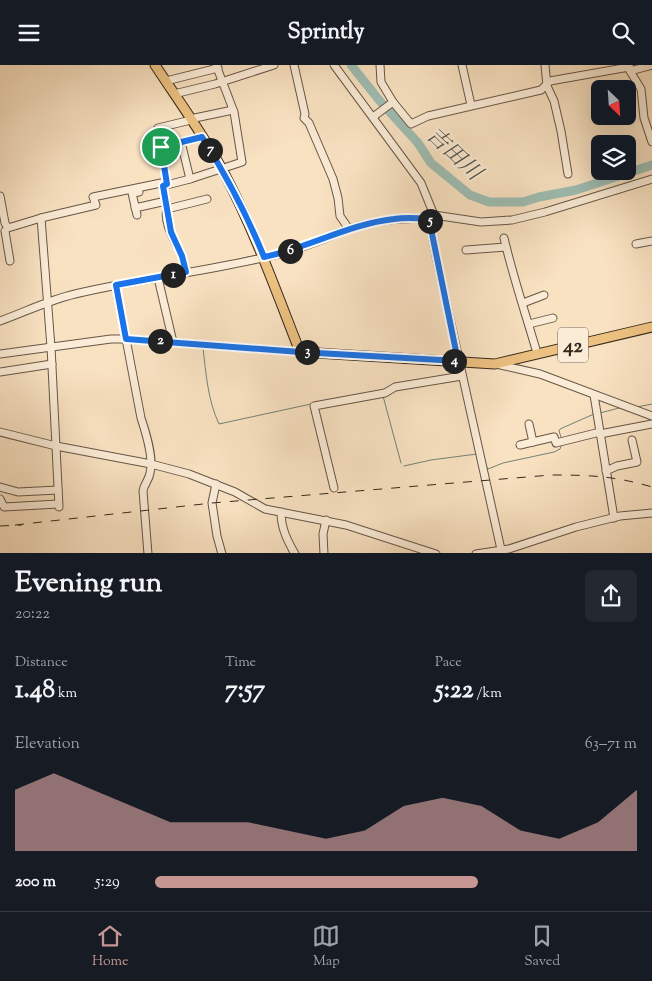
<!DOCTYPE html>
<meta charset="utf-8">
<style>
:root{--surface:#171b24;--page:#242831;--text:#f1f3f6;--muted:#9ea1a6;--line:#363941;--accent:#c59692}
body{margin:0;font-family:"Sorts Mill Goudy","Noto Serif JP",serif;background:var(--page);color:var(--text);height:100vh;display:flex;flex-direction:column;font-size:19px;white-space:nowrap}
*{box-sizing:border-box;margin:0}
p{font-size:16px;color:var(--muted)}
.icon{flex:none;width:28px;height:28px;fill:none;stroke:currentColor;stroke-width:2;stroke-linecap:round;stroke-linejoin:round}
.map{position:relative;height:488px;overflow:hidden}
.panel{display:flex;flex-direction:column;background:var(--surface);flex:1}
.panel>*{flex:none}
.needle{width:32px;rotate:155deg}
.buttons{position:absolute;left:591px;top:15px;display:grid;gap:10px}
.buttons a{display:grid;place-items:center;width:45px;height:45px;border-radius:8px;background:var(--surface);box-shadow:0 5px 20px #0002;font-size:25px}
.pin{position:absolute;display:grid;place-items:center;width:42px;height:42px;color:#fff;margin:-21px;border:2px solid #fff;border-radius:50%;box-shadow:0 1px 5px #0007}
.km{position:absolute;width:25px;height:25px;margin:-12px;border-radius:50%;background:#222;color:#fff;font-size:14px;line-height:25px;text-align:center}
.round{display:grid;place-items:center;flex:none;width:52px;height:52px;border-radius:8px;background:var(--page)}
.headline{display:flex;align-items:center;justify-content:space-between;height:85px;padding:0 15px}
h1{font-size:28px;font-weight:800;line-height:38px}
.figures{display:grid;grid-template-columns:repeat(3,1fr);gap:8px;height:85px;padding:5px 15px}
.figures div{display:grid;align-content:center}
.figures b{font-size:25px;font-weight:800}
.figures small{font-size:14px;font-weight:400}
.figures p{font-size:14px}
.chart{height:140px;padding:10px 15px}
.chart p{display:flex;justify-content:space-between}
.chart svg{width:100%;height:90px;margin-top:5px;fill:var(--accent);opacity:.7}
ul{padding:0 15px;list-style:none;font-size:16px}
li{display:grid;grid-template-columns:80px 60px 1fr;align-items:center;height:38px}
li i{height:12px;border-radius:6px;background:var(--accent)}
header{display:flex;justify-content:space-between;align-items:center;height:65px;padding:0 15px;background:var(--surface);font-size:22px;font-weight:800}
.tabs{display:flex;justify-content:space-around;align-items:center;height:70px;border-top:1px solid var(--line);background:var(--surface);font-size:14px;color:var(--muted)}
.tabs a{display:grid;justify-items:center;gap:2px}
.tabs .selected{color:var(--accent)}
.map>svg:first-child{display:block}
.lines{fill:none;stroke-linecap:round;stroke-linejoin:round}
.stream{stroke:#748277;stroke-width:1}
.river{stroke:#9ebeb3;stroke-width:9}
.minor-casing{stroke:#665646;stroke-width:9}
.major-casing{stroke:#35281c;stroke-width:11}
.minor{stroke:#fbecd7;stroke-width:7}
.major{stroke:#ecc181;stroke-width:9}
.rail{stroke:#35281c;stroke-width:1;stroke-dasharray:9 9;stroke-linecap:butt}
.route-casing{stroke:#fff;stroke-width:10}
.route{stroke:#1a73e8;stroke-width:6}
.labels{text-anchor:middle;stroke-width:4;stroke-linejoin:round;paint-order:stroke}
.shield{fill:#fbecd7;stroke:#706354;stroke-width:1}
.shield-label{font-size:20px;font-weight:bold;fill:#35281c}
.water-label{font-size:22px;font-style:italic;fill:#545549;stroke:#fbecd7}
</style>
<header><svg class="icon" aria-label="menu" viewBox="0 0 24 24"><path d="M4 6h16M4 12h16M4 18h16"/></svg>Sprintly<svg class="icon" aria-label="search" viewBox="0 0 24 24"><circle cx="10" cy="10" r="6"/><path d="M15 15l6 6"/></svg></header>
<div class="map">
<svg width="652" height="489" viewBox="0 0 652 489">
<rect width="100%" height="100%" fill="#f9e2c2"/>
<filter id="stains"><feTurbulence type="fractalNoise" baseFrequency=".004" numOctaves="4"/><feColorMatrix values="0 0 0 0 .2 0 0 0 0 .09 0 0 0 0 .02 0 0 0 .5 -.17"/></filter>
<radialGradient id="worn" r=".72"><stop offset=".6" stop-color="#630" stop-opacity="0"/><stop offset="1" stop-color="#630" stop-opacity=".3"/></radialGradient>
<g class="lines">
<g class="stream">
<path d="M 266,188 L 285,184 L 336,165"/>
<path d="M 235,195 L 257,190"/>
<path d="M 203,283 C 206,309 208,336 219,359 L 311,339"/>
<path d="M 383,331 L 401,398"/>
<path d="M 637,342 L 652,339"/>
<path d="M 600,348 L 619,343 L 632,347"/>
<path d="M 561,372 L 559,366 L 560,364 L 594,349"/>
<path d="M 404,401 L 431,395 L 477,389"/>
<path d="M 486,401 L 488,404 L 503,398 L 554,387 L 560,384 L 562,379"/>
</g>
<path class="river" d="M 351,0 L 379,35 L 418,78 L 431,98 L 470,130 L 489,137 L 523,137 L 539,132 L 576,125 L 652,100"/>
<defs>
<g id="minor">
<path d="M 294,0 L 305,49 L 304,53 L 309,58 L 333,114 L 338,133 L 340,151 L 349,164"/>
<path d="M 334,0 L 421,118 L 434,150 L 429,154 L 436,191 L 502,489"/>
<path d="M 380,0 L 381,17 L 393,37 L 411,59 L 428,51 L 541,25 L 550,16 L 629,2"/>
<path d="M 462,0 L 471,40"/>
<path d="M 545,0 L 547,21 L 554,36 L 561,66 L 568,109"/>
<path d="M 629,0 L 630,6 L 641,24 L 644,53 L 652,77"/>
<path d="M 630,6 L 652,0"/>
<path d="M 166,16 L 218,3"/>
<path d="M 174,29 L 215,19 L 274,0"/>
<path d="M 373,52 L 393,37"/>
<path d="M 190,54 L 233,45"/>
<path d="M 181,77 L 190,114"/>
<path d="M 161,82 L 202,72"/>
<path d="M 167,119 L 158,63 L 191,55"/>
<path d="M 163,121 L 167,144 L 207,134"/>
<path d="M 0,131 L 5,158 L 8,163 L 41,153 L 51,282 L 59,442"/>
<path d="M 135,143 L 166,136"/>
<path d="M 167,144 C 163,159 176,177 182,191 C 183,196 185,202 186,207"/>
<path d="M 137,150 L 132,128 L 139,127"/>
<path d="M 434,150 L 481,157 L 512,155 L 545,147 L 652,114"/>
<path d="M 41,153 L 96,140 L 93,132 L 161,118 L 163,121 L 190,114 L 242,97 L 234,47 L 216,0"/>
<path d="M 5,166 L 10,196"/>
<path d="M 504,173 C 513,212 526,250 537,288"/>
<path d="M 636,179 L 652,176"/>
<path d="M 466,185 L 506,182"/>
<path d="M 158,213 L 173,277"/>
<path d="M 116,221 L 141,353 C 146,368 154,393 150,408 C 149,415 144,419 143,426 L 148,489"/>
<path d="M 523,238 L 544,230"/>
<path d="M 0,256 C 25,247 49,235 75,229 C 142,213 212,206 279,189 C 303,183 325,173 347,165 C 374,155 402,152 429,154"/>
<path d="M 529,259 L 553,253"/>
<path d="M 0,289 L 111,274 L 126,274 L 300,287"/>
<path d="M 496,299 L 540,309 L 652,351"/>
<path d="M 0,307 L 52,299"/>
<path d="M 594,330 L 614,453"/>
<path d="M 529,359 L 533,377"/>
<path d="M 0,367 L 56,381 L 151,399 L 189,409 L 235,427 L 265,444 L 346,460 L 436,489"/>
<path d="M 600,369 L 652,359"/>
<path d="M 520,380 L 554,372 L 556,378 L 600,367"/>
<path d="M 606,406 L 617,401 L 637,397 L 632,375"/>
<path d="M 216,419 L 212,438 L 217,471 L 222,489"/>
<path d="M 0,422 L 18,427 L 58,425"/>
<path d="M 334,423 L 314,341 L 385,328 L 395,322 L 462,311"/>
<path d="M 0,434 L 4,442 L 58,439"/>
<path d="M 281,447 C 281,463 287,475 295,489"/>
<path d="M 324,489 L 323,469 L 326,455"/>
<path d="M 476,489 L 509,484 L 576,462 L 620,451 L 652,448"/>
</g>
<path id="major" d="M 155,0 C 178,35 203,69 223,106 C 254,164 276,226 300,287 L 495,299 L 652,262"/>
</defs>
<use href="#minor" class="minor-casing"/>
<use href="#major" class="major-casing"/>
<use href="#minor" class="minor"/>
<use href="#major" class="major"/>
<g class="rail">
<path d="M 15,460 L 212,438 L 551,410 C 590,410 615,411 652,422"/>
<path d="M 0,461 L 22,460"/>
</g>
</g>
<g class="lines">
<defs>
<path id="route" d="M 202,72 C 226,110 247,150 264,192 C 308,183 349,159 394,154 C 406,152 418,153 429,154 L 458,296 L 300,287 L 126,274 L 116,220 L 186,207 L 182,191 L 171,167 L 163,121 L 167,119 L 161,82 Z"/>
</defs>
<use href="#route" class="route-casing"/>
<use href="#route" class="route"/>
</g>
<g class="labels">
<rect class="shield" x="558" y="262.5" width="30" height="35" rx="4"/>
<g class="shield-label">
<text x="573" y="287">42</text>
</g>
<g class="water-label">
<text transform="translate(455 88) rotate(43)" y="8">吉田川</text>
</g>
</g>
<rect width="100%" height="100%" filter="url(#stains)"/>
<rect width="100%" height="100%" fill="url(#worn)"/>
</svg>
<div class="buttons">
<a><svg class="needle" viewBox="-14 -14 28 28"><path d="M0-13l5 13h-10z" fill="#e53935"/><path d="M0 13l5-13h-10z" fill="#9ea1a6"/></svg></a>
<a><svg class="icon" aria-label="layers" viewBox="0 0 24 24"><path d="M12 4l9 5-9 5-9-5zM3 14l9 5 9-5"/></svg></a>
</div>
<div class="pin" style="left:161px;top:82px;background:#1e9e55"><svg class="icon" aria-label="arrive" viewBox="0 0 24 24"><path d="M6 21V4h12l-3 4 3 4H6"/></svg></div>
<b class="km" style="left:173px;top:210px">1</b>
<b class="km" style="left:160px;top:276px">2</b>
<b class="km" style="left:307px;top:287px">3</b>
<b class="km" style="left:454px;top:296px">4</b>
<b class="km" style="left:430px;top:156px">5</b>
<b class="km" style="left:290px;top:186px">6</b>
<b class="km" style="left:210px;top:85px">7</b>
</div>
<section class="panel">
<div class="headline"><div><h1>Evening run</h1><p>20:22</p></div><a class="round"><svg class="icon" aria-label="share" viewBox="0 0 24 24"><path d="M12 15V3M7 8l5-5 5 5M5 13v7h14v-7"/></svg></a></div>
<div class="figures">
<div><p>Distance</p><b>1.48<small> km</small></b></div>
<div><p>Time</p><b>7:57</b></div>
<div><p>Pace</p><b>5:22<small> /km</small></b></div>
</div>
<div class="chart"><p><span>Elevation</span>63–71 m</p>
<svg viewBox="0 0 160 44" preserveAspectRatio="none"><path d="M0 44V14L10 6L20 14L30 22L40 30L50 30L60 30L70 34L80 38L90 34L100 22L110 18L120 22L130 34L140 38L150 30L160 14V44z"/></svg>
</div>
<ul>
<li><b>200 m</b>5:29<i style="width:67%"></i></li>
</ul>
</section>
<nav class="tabs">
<a class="selected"><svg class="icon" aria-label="home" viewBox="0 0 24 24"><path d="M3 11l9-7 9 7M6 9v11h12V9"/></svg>Home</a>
<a><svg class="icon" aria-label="map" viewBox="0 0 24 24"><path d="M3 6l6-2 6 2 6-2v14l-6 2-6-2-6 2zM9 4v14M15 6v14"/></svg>Map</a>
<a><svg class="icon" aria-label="saved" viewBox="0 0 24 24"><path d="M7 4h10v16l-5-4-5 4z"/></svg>Saved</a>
</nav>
